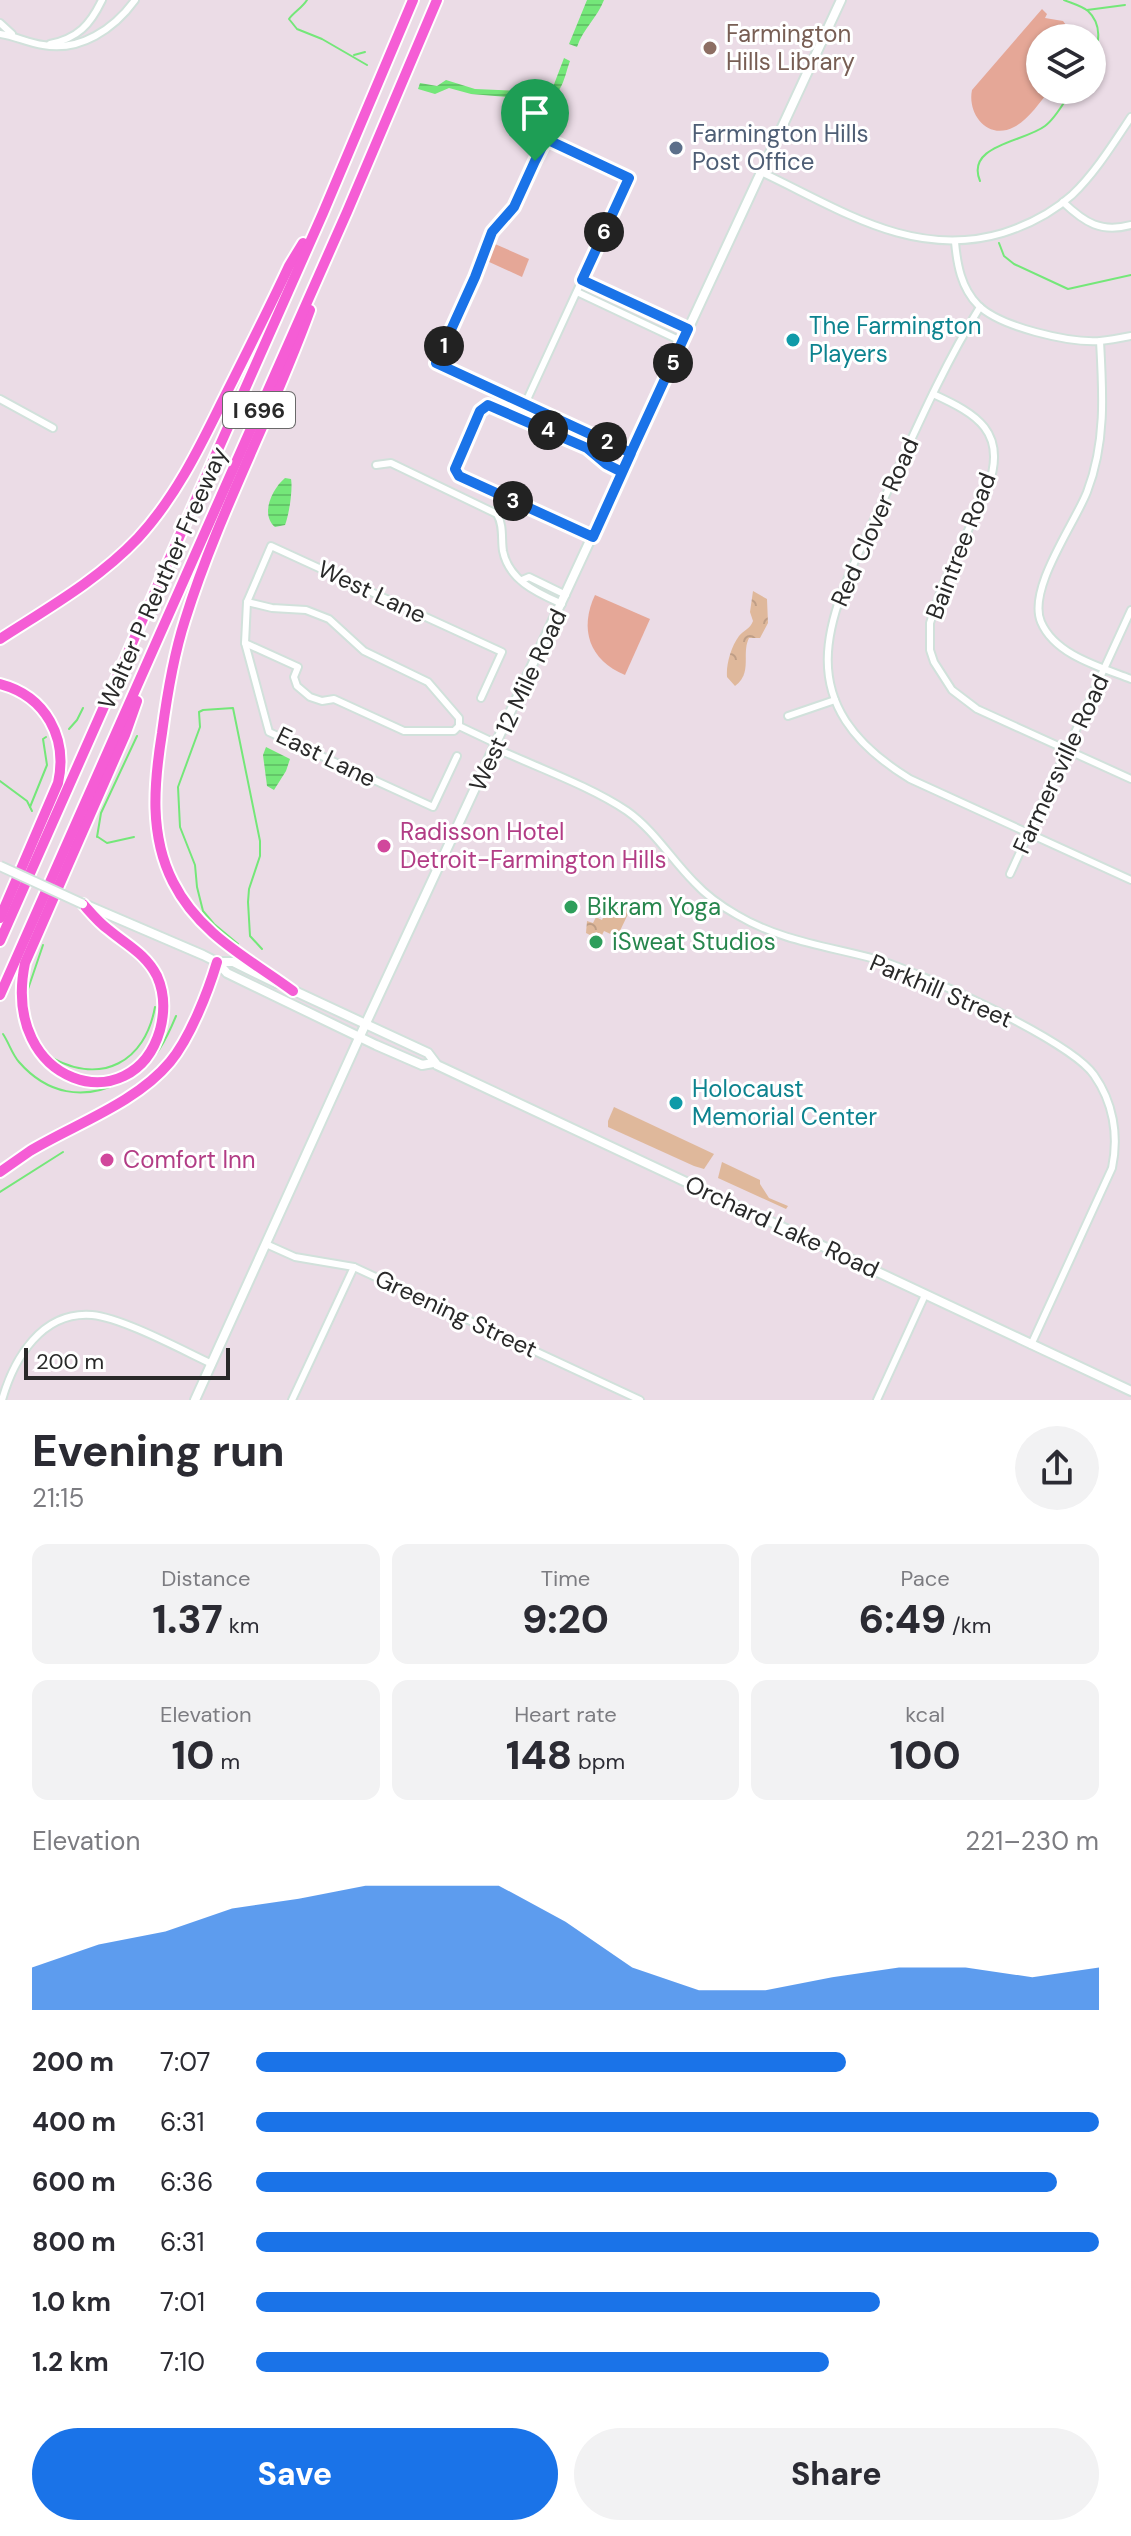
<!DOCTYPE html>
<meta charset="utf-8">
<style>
:root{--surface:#fff;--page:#f2f2f3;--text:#2b2b33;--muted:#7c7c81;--accent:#1a73e8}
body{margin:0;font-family:"DM Sans",sans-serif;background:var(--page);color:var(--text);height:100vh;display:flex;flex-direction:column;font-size:30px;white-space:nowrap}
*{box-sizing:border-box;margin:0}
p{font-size:26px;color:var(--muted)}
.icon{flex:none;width:44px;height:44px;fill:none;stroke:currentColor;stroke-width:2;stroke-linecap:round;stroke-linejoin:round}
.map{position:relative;height:1400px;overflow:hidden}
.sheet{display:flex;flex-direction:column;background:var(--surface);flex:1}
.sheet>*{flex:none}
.fabs{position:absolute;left:1026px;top:24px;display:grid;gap:16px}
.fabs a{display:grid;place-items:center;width:80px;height:80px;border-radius:50%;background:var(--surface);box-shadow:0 2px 6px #0004;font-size:40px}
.scale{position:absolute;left:24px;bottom:20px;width:206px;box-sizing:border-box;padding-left:8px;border:4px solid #292929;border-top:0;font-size:22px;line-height:28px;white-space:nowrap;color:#292929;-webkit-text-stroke:6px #fff;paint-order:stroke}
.pin{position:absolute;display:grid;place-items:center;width:68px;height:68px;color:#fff;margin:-82px -34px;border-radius:50% 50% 50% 0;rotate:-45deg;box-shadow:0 0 8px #0007}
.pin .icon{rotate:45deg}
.km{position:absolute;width:40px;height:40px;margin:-20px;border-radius:50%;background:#222;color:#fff;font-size:22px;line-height:40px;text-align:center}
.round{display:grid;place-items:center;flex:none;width:84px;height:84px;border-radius:42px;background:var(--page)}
.headline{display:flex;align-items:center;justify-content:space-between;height:136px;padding:0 32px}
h1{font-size:44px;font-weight:800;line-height:60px}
.figures{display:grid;grid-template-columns:repeat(3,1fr);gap:12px;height:136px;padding:8px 32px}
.figures div{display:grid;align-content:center;border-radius:16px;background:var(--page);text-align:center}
.figures b{font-size:40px;font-weight:800}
.figures small{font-size:22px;font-weight:400}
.figures p{font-size:22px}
.chart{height:224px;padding:16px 32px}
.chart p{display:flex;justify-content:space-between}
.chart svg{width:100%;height:144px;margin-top:8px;fill:var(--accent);opacity:.7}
.action{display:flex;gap:16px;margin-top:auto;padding:16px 32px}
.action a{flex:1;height:92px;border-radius:48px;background:var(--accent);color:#fff;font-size:32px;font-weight:800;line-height:92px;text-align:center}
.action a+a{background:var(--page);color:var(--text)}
ul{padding:0 32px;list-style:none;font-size:26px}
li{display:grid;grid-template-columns:128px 96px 1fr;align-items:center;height:60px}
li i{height:20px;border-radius:10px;background:var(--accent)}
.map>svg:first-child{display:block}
.grass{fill:#dfb89b}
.park{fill:url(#park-crowns)}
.pitch{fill:#e5a797}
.water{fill:url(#water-rules)}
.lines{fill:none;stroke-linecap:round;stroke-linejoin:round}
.stream{stroke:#74e779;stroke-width:2}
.street-casing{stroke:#d1e1db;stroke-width:10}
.secondary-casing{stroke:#d1e1db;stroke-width:12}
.highway-casing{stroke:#fff;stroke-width:14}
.street{stroke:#fff;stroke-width:6}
.secondary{stroke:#fff;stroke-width:8}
.highway{stroke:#f55dd5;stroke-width:10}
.secondary-bridge-casing{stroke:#d1e1db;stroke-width:12;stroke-linecap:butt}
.secondary-bridge{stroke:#fff;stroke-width:8}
.route-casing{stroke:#fff;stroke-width:16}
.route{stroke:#1a73e8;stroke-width:10}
.education-dot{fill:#8d6e63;stroke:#fff;stroke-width:3}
.service-dot{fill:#5c6f8a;stroke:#fff;stroke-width:3}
.culture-dot{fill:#0f9aa8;stroke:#fff;stroke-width:3}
.hotel-dot{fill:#d1479c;stroke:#fff;stroke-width:3}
.leisure-dot{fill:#2e9e5b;stroke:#fff;stroke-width:3}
.labels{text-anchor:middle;stroke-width:6;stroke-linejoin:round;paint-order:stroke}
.shield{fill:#fff;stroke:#696969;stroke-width:2}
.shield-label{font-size:22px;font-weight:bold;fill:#292929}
.education-label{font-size:24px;fill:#785e54;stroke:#fff;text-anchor:start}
.service-label{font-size:24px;fill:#4e5e75;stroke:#fff;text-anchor:start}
.culture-label{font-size:24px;fill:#0d838f;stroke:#fff;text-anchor:start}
.street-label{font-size:24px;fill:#292929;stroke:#fff}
.hotel-label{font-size:24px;fill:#b23c85;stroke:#fff;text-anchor:start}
.leisure-label{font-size:24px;fill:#27864d;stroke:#fff;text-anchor:start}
</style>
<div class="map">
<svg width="1131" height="1400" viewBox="0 0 1131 1400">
<defs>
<pattern id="park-crowns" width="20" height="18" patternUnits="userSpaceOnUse" patternTransform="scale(2)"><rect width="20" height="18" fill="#dfb89b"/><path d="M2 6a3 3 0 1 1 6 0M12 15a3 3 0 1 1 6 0" fill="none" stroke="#bf9e86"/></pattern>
<pattern id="water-rules" width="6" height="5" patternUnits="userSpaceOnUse" patternTransform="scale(2)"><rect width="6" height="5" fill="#74e779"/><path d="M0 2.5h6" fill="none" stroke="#64c669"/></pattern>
</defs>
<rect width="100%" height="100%" fill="#ebdce6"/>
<g class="grass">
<path d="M 614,1107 L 714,1154 L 704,1169 L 694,1166 L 608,1127 L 608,1121 Z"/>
<path d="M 722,1162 L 760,1180 L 760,1184 L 769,1198 L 788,1206 L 786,1209 L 718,1178 Z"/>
</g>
<g class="park">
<path d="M 753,591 L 767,599 L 768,623 L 760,638 L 749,638 C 741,654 753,673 735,686 L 727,677 C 726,664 731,647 739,636 C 744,630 750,629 753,621 L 750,612 Z"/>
<path d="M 611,901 L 630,910 L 617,937 L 604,931 L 602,935 L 596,932 L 594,937 L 586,933 L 587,921 L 593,923 L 596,917 L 602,920 Z"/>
</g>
<g class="pitch">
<path d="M 1042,9 L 1047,14 L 1045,18 L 1063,21 L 1076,38 L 1040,38 L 1040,90 L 1050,90 C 1040,102 1028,120 1014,127 C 988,141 967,114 972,90 Z"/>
<path d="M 495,244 L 529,259 L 522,277 L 487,261 Z"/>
<path d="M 595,595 L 650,619 L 625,675 C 589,660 579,629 595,595 Z"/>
</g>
<g class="water">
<path d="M 587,0 L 604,0 C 597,18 583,29 577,47 L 569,44 Z"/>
<path d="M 564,58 L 570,61 C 564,77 563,95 545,100 L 471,94 L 449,88 L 435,94 L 418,89 L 420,83 L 437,86 L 446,80 L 475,89 L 523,91 L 546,95 L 553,87 Z"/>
<path d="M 285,478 L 291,479 C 293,489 289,515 285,525 L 275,527 C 260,514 272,489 285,478 Z"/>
<path d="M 266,747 L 290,759 L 286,771 L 274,790 L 267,786 L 263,755 Z"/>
</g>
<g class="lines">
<g class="stream">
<path d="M 307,0 C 302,8 294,12 289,19 L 297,29 L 322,39 L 367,65"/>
<path d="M 1064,0 C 1071,3 1082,6 1088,11 C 1102,24 1100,44 1092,59"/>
<path d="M 1087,10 L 1125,5"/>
<path d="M 354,55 L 365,52"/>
<path d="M 980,181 C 965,145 1024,142 1045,126 C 1056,118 1064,102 1072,90"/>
<path d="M 999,243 L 1004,256 L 1014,264 L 1068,289 L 1131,275"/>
<path d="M 69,729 L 77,720 L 83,708"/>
<path d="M 0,781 L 27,801 L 32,811"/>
<path d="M 30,807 L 47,765 L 43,739 L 46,737"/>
<path d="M 97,837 L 101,813 L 137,736"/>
<path d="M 98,837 L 107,843 L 134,837"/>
<path d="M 238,944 L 214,924 L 203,911 L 197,887 L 195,865 L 180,827 L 178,787 L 200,727 L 199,712 L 203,710 L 233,708 L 260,841 L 260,856 L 249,889 L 248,902 L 250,936 L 262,949"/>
<path d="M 28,989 L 43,945"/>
<path d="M 3,1034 C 9,1043 12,1054 19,1062 C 47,1094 83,1101 121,1082"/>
<path d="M 52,1058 C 102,1085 145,1062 155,1007"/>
<path d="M 134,1075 C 156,1060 166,1040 176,1016"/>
<path d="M 0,1192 L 63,1152"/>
</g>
<defs>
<g id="street">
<path d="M 0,23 L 12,34"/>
<path d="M 0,34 C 15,36 28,43 43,45 C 80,52 114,29 135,0"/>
<path d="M 50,44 C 78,38 90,25 102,0"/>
<path d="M 761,172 C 840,209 913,260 1003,233 C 1028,225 1052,213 1072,195 C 1095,173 1113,144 1131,117"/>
<path d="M 1063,202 C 1085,223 1101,233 1131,225"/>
<path d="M 955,242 C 957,264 961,288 978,305 C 1000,327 1069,343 1100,341 C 1111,340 1121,338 1131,336"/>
<path d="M 582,280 L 688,329"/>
<path d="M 577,292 L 683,342"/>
<path d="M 980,307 C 944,365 917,427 889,488 C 837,602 773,695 910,779 L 1131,880"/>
<path d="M 1100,341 C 1103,393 1106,443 1087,492 C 1075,523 1027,589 1041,622 C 1055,655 1100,667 1131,679"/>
<path d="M 933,394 C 977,414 1008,432 988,487 L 942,587 L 930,623 L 930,650 L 934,662 L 952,690 L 977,709 L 1131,779"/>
<path d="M 0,399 L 53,428"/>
<path d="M 525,404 L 629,178 L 546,139 L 514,207 L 492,232 L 475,277 L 436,363 L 631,453"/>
<path d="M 376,465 L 391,463 L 497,514 C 504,526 501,539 503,551 C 509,581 538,593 562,604"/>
<path d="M 593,537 L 459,476 L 455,465 L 480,411 L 488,405 L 587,448 L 606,464 L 622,472"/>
<path d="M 522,580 L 529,577 L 566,595"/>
<path d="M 247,602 L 272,608 L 306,610 L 329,619 L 364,651 L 428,682 L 459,718 L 459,726"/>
<path d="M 245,643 L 298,667 L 294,677 L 297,686 L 310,697 L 322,701 L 334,699 L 404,731 L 454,731 L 459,726"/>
<path d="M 788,716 L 835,700"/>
<path d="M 459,726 L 497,744"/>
<path d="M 495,748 C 536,767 590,786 627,811 C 654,830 671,859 694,882 C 706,895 721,906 737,915 C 781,941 827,946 875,959 C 918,971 1071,1041 1094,1075 C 1113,1102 1119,1135 1112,1168 L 1031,1345"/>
<path d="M 457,756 L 433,807 L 269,732 L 245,643 L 247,602 L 271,546 L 502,652 L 481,698"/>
<path d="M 1010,874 L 1131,610"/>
<path d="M 266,1244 L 295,1257 L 354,1267 L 640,1400"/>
<path d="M 2,1400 C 14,1358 42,1311 92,1315 C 123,1318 182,1350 212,1364"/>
<path d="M 292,1400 L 354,1267"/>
<path d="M 877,1400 L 925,1295"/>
</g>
<g id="secondary">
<path d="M 84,904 L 203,955 L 217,962 L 227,973 L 376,1045 L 422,1065 L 433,1063"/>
<path d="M 217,962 L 233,962 L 276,983"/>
<path d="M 288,988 L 428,1053 L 437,1065 L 1131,1391"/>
<path d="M 195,1400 L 359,1038 L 841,0"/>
</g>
<g id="highway">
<path d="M 0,639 C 48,608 98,580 138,538 C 174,499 198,451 221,404 C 244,358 267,313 289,266 L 303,243"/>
<path d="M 0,684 C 46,696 68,738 58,783 L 0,918"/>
<path d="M 83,904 C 91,913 99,923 109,930 C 127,945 146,954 157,976 C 165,994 165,1011 160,1030 C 133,1123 0,1086 25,963 L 125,735 L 137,701"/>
<path d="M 0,941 L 323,213 L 413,0"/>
<path d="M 293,991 C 248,958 199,934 173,882 C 149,835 154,783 162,733 C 167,695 173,657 185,620 C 218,514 272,415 310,310"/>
<path d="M 0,995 L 347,212 L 437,0"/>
<path d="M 0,1172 C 10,1165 20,1158 30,1151 C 75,1124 136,1103 170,1062 C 190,1038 208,992 217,962"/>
</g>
</defs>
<use href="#street" class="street-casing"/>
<use href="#secondary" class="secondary-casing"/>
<use href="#highway" class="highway-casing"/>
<use href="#street" class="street"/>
<use href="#secondary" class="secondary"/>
<use href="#highway" class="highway"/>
<defs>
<path id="secondary-bridge" d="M 0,866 L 83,904"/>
</defs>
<use href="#secondary-bridge" class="secondary-bridge-casing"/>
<use href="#secondary-bridge" class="secondary-bridge"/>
</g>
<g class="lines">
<defs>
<path id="route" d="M 535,161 L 514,207 L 492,232 L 475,277 L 436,363 L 631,453 L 593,537 L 459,476 L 455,469 L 480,411 L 488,405 L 587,448 L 606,464 L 622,472 C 644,424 666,377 688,329 L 582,280 L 629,178 L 546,139 L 535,161"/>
</defs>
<use href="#route" class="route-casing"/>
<use href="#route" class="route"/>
</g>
<circle class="education-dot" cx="710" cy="48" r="8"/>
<circle class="service-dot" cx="676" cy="148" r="8"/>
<g class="culture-dot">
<circle cx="793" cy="340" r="8"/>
<circle cx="676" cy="1103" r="8"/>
</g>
<g class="hotel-dot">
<circle cx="384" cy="846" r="8"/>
<circle cx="107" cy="1160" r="8"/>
</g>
<g class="leisure-dot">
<circle cx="571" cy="907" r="8"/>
<circle cx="596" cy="942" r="8"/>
</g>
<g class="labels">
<rect class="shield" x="223" y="392" width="72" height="36" rx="6"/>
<g class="shield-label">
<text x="259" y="418">I 696</text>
</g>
<g class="education-label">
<text x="726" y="42">Farmington<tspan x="726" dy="28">Hills Library</tspan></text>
</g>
<g class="service-label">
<text x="692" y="142">Farmington Hills<tspan x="692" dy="28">Post Office</tspan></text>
</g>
<g class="culture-label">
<text x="809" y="334">The Farmington<tspan x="809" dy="28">Players</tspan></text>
<text x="692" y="1097">Holocaust<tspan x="692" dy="28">Memorial Center</tspan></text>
</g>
<g class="street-label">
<text transform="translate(875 522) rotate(-66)" y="8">Red Clover Road</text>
<text transform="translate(961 546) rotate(-69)" y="8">Baintree Road</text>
<text transform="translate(163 578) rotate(-66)" y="8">Walter P Reuther Freeway</text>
<text transform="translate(372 592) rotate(25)" y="8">West Lane</text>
<text transform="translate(518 700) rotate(-65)" y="8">West 12 Mile Road</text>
<text transform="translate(326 757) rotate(26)" y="8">East Lane</text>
<text transform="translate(1061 764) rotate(-65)" y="8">Farmersville Road</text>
<text transform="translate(941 991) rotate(23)" y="8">Parkhill Street</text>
<text transform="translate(782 1227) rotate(25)" y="8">Orchard Lake Road</text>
<text transform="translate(456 1314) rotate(25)" y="8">Greening Street</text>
</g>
<g class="hotel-label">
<text x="400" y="840">Radisson Hotel<tspan x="400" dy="28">Detroit-Farmington Hills</tspan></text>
<text x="123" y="1168">Comfort Inn</text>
</g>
<g class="leisure-label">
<text x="587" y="915">Bikram Yoga</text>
<text x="612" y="950">iSweat Studios</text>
</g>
</g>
</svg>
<div class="fabs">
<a><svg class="icon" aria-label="layers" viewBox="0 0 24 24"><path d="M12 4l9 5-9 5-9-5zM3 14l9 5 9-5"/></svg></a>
</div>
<div class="scale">200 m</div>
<div class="pin" style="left:535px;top:161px;background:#1e9e55"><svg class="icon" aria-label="arrive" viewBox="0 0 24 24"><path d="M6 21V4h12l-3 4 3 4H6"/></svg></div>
<b class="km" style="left:444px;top:346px">1</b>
<b class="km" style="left:607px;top:442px">2</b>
<b class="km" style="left:513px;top:501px">3</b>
<b class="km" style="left:548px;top:430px">4</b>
<b class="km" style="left:673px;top:363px">5</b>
<b class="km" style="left:604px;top:232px">6</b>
</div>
<section class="sheet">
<div class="headline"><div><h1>Evening run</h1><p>21:15</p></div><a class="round"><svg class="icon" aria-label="share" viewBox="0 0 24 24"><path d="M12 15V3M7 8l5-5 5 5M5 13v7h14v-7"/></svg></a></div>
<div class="figures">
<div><p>Distance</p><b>1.37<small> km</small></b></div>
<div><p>Time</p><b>9:20</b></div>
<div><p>Pace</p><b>6:49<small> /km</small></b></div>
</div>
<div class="figures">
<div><p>Elevation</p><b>10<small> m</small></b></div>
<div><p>Heart rate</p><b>148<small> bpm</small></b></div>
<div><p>kcal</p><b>100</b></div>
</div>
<div class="chart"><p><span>Elevation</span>221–230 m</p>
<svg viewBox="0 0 160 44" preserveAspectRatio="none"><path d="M0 44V31L10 24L20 20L30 13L40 10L50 6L60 6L70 6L80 17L90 31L100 38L110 38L120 34L130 31L140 31L150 34L160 31V44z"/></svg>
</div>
<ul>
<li><b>200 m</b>7:07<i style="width:70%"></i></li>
<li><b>400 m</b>6:31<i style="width:100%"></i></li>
<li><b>600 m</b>6:36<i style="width:95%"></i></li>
<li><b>800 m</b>6:31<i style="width:100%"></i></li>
<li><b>1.0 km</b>7:01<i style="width:74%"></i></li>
<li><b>1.2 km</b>7:10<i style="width:68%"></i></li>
</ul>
<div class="action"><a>Save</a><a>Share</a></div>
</section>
